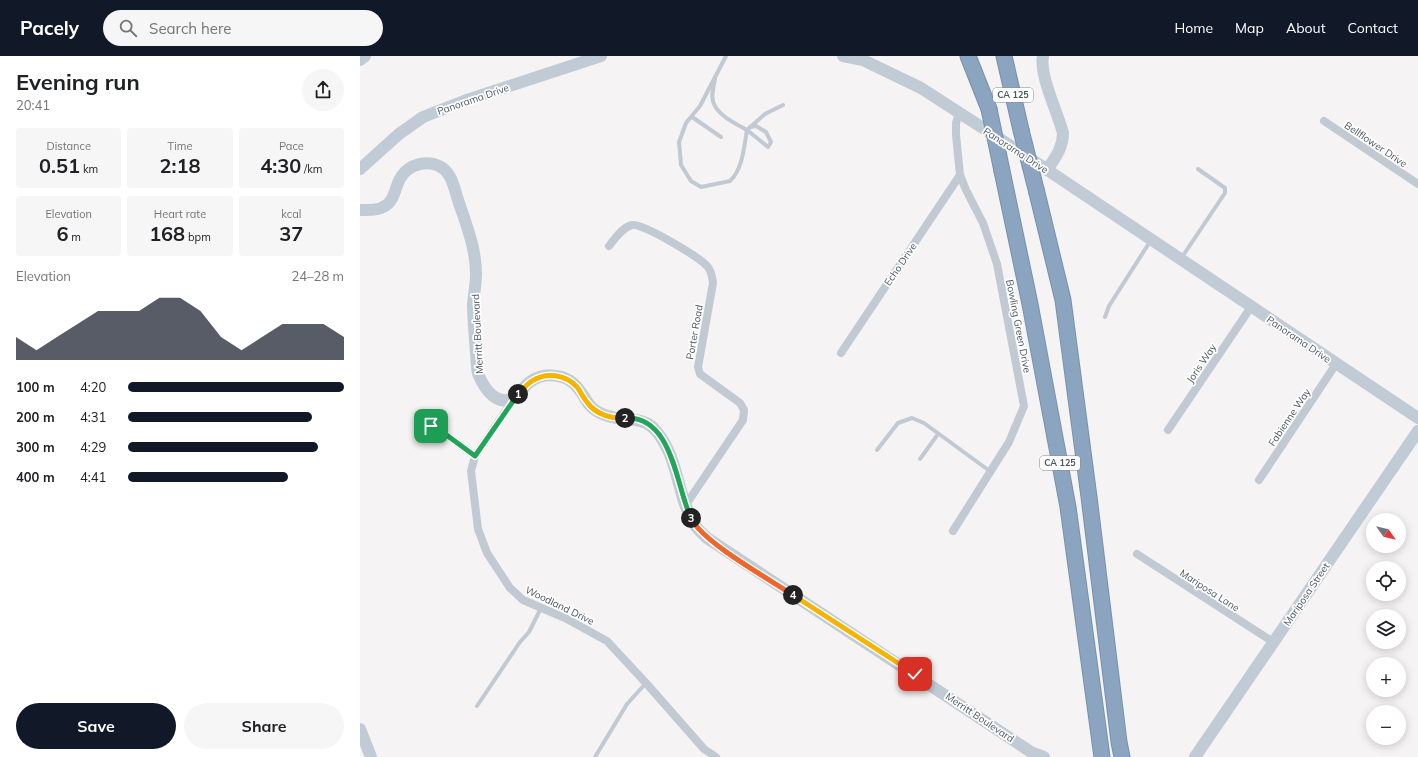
<!DOCTYPE html>
<meta charset="utf-8">
<style>
:root{--surface:#fff;--page:#f6f6f6;--text:#202124;--muted:#757577;--accent:#111827}
body{margin:0;font-family:Mulish,sans-serif;background:var(--page);color:var(--text);height:100vh;display:flex;flex-direction:column;font-size:15px;white-space:nowrap}
*{box-sizing:border-box;margin:0}
p{font-size:13px;color:var(--muted)}
.icon{flex:none;width:22px;height:22px;fill:none;stroke:currentColor;stroke-width:2;stroke-linecap:round;stroke-linejoin:round}
.map{position:relative;flex:1;overflow:hidden}
.panel{display:flex;flex-direction:column;background:var(--surface);width:360px}
.panel>*{flex:none}
.needle{width:26px;rotate:124deg}
.controls{position:absolute;left:1006px;top:457px;display:grid;gap:8px}
.controls a{display:grid;place-items:center;width:40px;height:40px;border-radius:50%;background:var(--surface);box-shadow:0 2px 10px #0003;font-size:20px}
.pin{position:absolute;display:grid;place-items:center;width:34px;height:34px;color:#fff;margin:-17px;border-radius:8px;box-shadow:0 2px 6px #0006}
.km{position:absolute;width:20px;height:20px;margin:-10px;border-radius:50%;background:#222;color:#fff;font-size:11px;line-height:20px;text-align:center}
.round{display:grid;place-items:center;flex:none;width:42px;height:42px;border-radius:21px;background:var(--page)}
.overview{display:flex;align-items:center;justify-content:space-between;height:68px;padding:0 16px}
h1{font-size:22px;font-weight:700;line-height:30px}
.stats{display:grid;grid-template-columns:repeat(3,1fr);gap:6px;height:68px;padding:4px 16px}
.stats div{display:grid;align-content:center;border-radius:4px;background:var(--page);text-align:center}
.stats b{font-size:20px;font-weight:700}
.stats small{font-size:11px;font-weight:400}
.stats p{font-size:11px}
.chart{height:112px;padding:8px 16px}
.chart p{display:flex;justify-content:space-between}
.chart svg{width:100%;height:72px;margin-top:4px;fill:var(--accent);opacity:.7}
.primary-button{display:flex;gap:8px;margin-top:auto;padding:8px 16px}
.primary-button a{flex:1;height:46px;border-radius:24px;background:var(--accent);color:#fff;font-size:16px;font-weight:700;line-height:46px;text-align:center}
.primary-button a+a{background:var(--page);color:var(--text)}
ul{padding:0 16px;list-style:none;font-size:13px}
li{display:grid;grid-template-columns:64px 48px 1fr;align-items:center;height:30px}
li i{height:10px;border-radius:5px;background:var(--accent)}
header{display:flex;align-items:center;gap:24px;box-sizing:border-box;height:56px;padding:0 20px;background:var(--accent);color:#fff}
header strong{font-size:19px}
nav{display:flex;gap:22px;margin-inline-start:auto;font-size:14px}
.search{width:280px;height:36px;background:var(--page);display:flex;align-items:center;gap:10px;box-sizing:border-box;padding:0 14px;border-radius:22px;color:var(--muted);font-size:15px}
main{display:flex;flex:1;min-height:0}
.map>svg:first-child{display:block}
.lines{fill:none;stroke-linecap:round;stroke-linejoin:round}
.highway-casing{stroke:#7690ad;stroke-width:17}
.lane{stroke:#c1cad2;stroke-width:4}
.street{stroke:#c1cad2;stroke-width:8}
.secondary{stroke:#c1cbd6;stroke-width:12}
.highway{stroke:#8ba5c1;stroke-width:15}
.highway-bridge-casing{stroke:#7690ad;stroke-width:17;stroke-linecap:butt}
.highway-bridge{stroke:#8ba5c1;stroke-width:15}
.split-1-casing{stroke:#fff;stroke-width:8}
.split-2-casing{stroke:#fff;stroke-width:8}
.split-3-casing{stroke:#fff;stroke-width:8}
.split-4-casing{stroke:#fff;stroke-width:8}
.split-5-casing{stroke:#fff;stroke-width:8}
.split-1{stroke:#22a559;stroke-width:5}
.split-2{stroke:#f5b400;stroke-width:5}
.split-3{stroke:#22a559;stroke-width:5}
.split-4{stroke:#f0652b;stroke-width:5}
.split-5{stroke:#f5b400;stroke-width:5}
.labels{text-anchor:middle;stroke-width:3.5;stroke-linejoin:round;paint-order:stroke}
.shield{fill:#fff;stroke:#808990;stroke-width:1}
.shield-label{font-size:9px;font-weight:bold;fill:#4a5661}
.street-label{font-size:10px;fill:#4a5661;stroke:#fff}
</style>
<header>
<strong>Pacely</strong>
<div class="search"><svg class="icon" aria-label="search" viewBox="0 0 24 24"><circle cx="10" cy="10" r="6"/><path d="M15 15l6 6"/></svg>Search here</div>
<nav><a>Home</a><a>Map</a><a>About</a><a>Contact</a></nav>
</header>
<main>
<section class="panel">
<div class="overview"><div><h1>Evening run</h1><p>20:41</p></div><a class="round"><svg class="icon" aria-label="share" viewBox="0 0 24 24"><path d="M12 15V3M7 8l5-5 5 5M5 13v7h14v-7"/></svg></a></div>
<div class="stats">
<div><p>Distance</p><b>0.51<small> km</small></b></div>
<div><p>Time</p><b>2:18</b></div>
<div><p>Pace</p><b>4:30<small> /km</small></b></div>
</div>
<div class="stats">
<div><p>Elevation</p><b>6<small> m</small></b></div>
<div><p>Heart rate</p><b>168<small> bpm</small></b></div>
<div><p>kcal</p><b>37</b></div>
</div>
<div class="chart"><p><span>Elevation</span>24–28 m</p>
<svg viewBox="0 0 160 44" preserveAspectRatio="none"><path d="M0 44V30L10 38L20 30L30 22L40 14L50 14L60 14L70 6L80 6L90 14L100 30L110 38L120 30L130 22L140 22L150 22L160 30V44z"/></svg>
</div>
<ul>
<li><b>100 m</b>4:20<i style="width:100%"></i></li>
<li><b>200 m</b>4:31<i style="width:85%"></i></li>
<li><b>300 m</b>4:29<i style="width:88%"></i></li>
<li><b>400 m</b>4:41<i style="width:74%"></i></li>
</ul>
<div class="primary-button"><a>Save</a><a>Share</a></div>
</section>
<div class="map">
<svg width="1058" height="701" viewBox="0 0 1058 701">
<rect width="100%" height="100%" fill="#f5f3f3"/>
<g class="lines">
<defs>
<g id="highway">
<path d="M 608,0 L 629,53"/>
<path d="M 644,0 L 661,74"/>
<path d="M 642,115 L 670,248 L 708,451 L 742,701"/>
<path d="M 677,137 L 703,244 L 729,441 L 759,686 L 762,701"/>
</g>
</defs>
<use href="#highway" class="highway-casing"/>
<g class="lane">
<path d="M 366,0 L 340,50 L 326,67 L 319,86 L 321,109 L 331,125 L 341,131 L 370,125 C 383,113 384,90 387,74 L 408,91 L 411,86 L 406,76 L 396,70 L 390,71"/>
<path d="M 355,23 C 354,30 350,41 354,48 C 359,60 376,68 387,74 L 405,58 L 423,49"/>
<path d="M 332,61 L 361,81"/>
<path d="M 822,201 L 865,137 L 865,132 L 838,113"/>
<path d="M 745,261 L 749,250 L 791,184"/>
<path d="M 517,394 L 538,367 L 552,362 L 564,367 L 631,416"/>
<path d="M 560,403 L 578,378"/>
<path d="M 117,650 L 160,586 L 169,576 L 181,552"/>
<path d="M 235,701 L 267,648 L 286,627"/>
</g>
<g class="street">
<path d="M 964,65 L 1058,128"/>
<path d="M 249,190 C 255,183 262,171 272,169 C 281,166 339,201 347,210 C 352,215 352,221 353,227 L 338,311 L 340,318 L 380,347 L 384,354 L 383,364 L 325,450"/>
<path d="M 481,297 L 600,119"/>
<path d="M 155,341 L 115,400 L 111,415 L 118,473 L 127,497 L 150,532 L 163,544 L 205,562 L 247,585 L 286,627 L 344,693 L 356,701"/>
<path d="M 71,370 L 77,372 L 115,400"/>
<path d="M 808,374 L 891,251"/>
<path d="M 899,424 L 976,308"/>
<path d="M 593,475 L 649,386 L 664,350 L 637,208 L 623,167 L 606,134 L 600,119 L 596,79 L 596,67 L 599,57"/>
<path d="M 777,498 L 913,586"/>
</g>
<g class="secondary">
<path d="M 483,0 L 503,4 L 561,32 L 680,109 L 1058,362"/>
<path d="M 683,0 C 679,19 698,57 703,77 C 703,92 695,102 687,114"/>
<path d="M 0,4 L 5,0"/>
<path d="M 0,113 L 39,78 L 63,61 L 104,45 L 241,0"/>
<path d="M 0,154 C 7,154 17,155 23,151 C 35,146 35,130 41,121 C 49,108 67,104 79,110 C 92,116 94,132 98,144 C 106,168 116,192 116,218 C 116,228 114,238 113,248 C 113,264 115,281 116,298 C 117,305 116,314 119,320 C 125,334 139,353 156,340 C 161,336 164,330 170,326 C 182,317 201,317 213,327 C 228,340 224,353 248,360 C 266,366 284,359 297,376 C 319,403 317,440 334,468 C 337,473 343,478 347,482 L 671,696 L 684,701"/>
<path d="M 0,673 L 11,701"/>
<path d="M 835,701 L 1058,375"/>
</g>
<use href="#highway" class="highway"/>
<defs>
<g id="highway-bridge">
<path d="M 629,53 L 642,115"/>
<path d="M 661,74 L 677,137"/>
</g>
</defs>
<use href="#highway-bridge" class="highway-bridge-casing"/>
<use href="#highway-bridge" class="highway-bridge"/>
</g>
<g class="lines">
<defs>
<path id="split-1" d="M 71,370 L 77,372 L 115,400 L 158,338"/>
<path id="split-2" d="M 158,338 C 163,333 166,329 172,325 C 186,316 205,318 217,331 C 221,336 223,342 227,346 C 235,358 251,363 265,362"/>
<path id="split-3" d="M 265,362 C 313,359 316,431 331,462"/>
<path id="split-4" d="M 331,462 C 342,486 409,523 433,539"/>
<path id="split-5" d="M 433,539 L 555,618"/>
</defs>
<use href="#split-1" class="split-1-casing"/>
<use href="#split-2" class="split-2-casing"/>
<use href="#split-3" class="split-3-casing"/>
<use href="#split-4" class="split-4-casing"/>
<use href="#split-5" class="split-5-casing"/>
<use href="#split-1" class="split-1"/>
<use href="#split-2" class="split-2"/>
<use href="#split-3" class="split-3"/>
<use href="#split-4" class="split-4"/>
<use href="#split-5" class="split-5"/>
</g>
<g class="labels">
<g class="shield">
<rect x="633" y="32" width="40" height="14" rx="3"/>
<rect x="680" y="400" width="40" height="14" rx="3"/>
</g>
<g class="shield-label">
<text x="653" y="42">CA 125</text>
<text x="700" y="410">CA 125</text>
</g>
<g class="street-label">
<text transform="translate(113 43) rotate(-19)" y="4">Panorama Drive</text>
<text transform="translate(1016 88) rotate(34)" y="4">Bellflower Drive</text>
<text transform="translate(656 94) rotate(33)" y="4">Panorama Drive</text>
<text transform="translate(540 208) rotate(-56)" y="4">Echo Drive</text>
<text transform="translate(659 270) rotate(79)" y="4">Bowling Green Drive</text>
<text transform="translate(334 276) rotate(-80)" y="4">Porter Road</text>
<text transform="translate(117 278) rotate(-93)" y="4">Merritt Boulevard</text>
<text transform="translate(939 283) rotate(34)" y="4">Panorama Drive</text>
<text transform="translate(841 307) rotate(-56)" y="4">Joris Way</text>
<text transform="translate(929 361) rotate(-56)" y="4">Fabienne Way</text>
<text transform="translate(850 534) rotate(33)" y="4">Mariposa Lane</text>
<text transform="translate(946 538) rotate(-56)" y="4">Mariposa Street</text>
<text transform="translate(200 549) rotate(26)" y="4">Woodland Drive</text>
<text transform="translate(620 661) rotate(34)" y="4">Merritt Boulevard</text>
</g>
</g>
</svg>
<div class="controls">
<a><svg class="needle" viewBox="-14 -14 28 28"><path d="M0-13l5 13h-10z" fill="#e53935"/><path d="M0 13l5-13h-10z" fill="#757577"/></svg></a>
<a><svg class="icon" aria-label="locate" viewBox="0 0 24 24"><circle cx="12" cy="12" r="6"/><path d="M12 2v4M12 18v4M2 12h4M18 12h4"/></svg></a>
<a><svg class="icon" aria-label="layers" viewBox="0 0 24 24"><path d="M12 4l9 5-9 5-9-5zM3 14l9 5 9-5"/></svg></a>
<a>+</a>
<a>−</a>
</div>
<div class="pin" style="left:71px;top:370px;background:#1e9e55"><svg class="icon" aria-label="arrive" viewBox="0 0 24 24"><path d="M6 21V4h12l-3 4 3 4H6"/></svg></div>
<div class="pin" style="left:555px;top:618px;background:#d93025"><svg class="icon" aria-label="check" viewBox="0 0 24 24"><path d="M5 12l5 5 9-10"/></svg></div>
<b class="km" style="left:158px;top:338px">1</b>
<b class="km" style="left:265px;top:362px">2</b>
<b class="km" style="left:331px;top:462px">3</b>
<b class="km" style="left:433px;top:539px">4</b>
</div>
</main>
